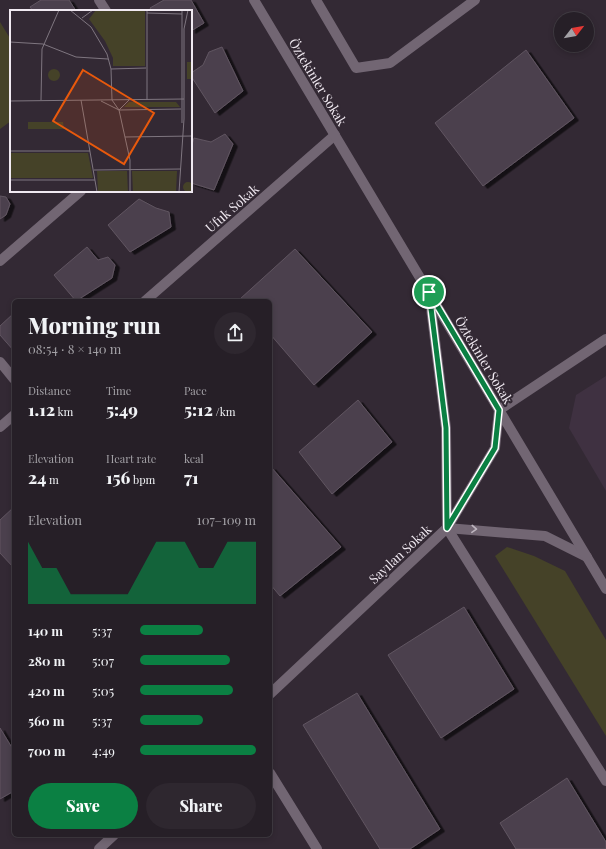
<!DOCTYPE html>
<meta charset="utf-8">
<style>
:root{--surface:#261f27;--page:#2e272f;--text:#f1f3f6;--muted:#a4a2a7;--line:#423d44;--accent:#0b8043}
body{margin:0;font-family:"Playfair Display",serif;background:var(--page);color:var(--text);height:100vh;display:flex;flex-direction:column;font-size:15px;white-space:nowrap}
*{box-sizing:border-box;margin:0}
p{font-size:13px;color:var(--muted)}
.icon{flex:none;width:22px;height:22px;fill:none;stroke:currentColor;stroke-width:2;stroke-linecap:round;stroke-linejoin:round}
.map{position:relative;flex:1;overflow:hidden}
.sheet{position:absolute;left:12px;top:299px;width:260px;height:538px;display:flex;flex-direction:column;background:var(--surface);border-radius:6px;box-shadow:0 2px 6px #0003,0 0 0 1px var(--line)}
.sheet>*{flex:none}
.needle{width:26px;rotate:59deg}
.controls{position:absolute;left:554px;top:12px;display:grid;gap:8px}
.controls a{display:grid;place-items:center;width:40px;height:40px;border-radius:50%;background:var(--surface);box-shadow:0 2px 6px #0003,0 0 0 1px var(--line);font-size:20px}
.pin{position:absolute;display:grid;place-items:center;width:34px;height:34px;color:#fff;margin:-17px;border:2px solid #fff;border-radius:50%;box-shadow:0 1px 4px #0007}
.round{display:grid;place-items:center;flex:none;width:42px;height:42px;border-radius:21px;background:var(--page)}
.headline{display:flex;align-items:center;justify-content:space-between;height:68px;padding:0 16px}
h1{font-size:22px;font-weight:800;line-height:30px}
.metrics{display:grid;grid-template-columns:repeat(3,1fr);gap:6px;height:68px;padding:4px 16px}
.metrics div{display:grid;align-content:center}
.metrics b{font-size:17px;font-weight:800}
.metrics small{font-size:11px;font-weight:400}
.metrics p{font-size:11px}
.chart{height:112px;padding:8px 16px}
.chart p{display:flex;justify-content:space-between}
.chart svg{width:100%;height:72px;margin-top:4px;fill:var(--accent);opacity:.7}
.action{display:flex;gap:8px;margin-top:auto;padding:8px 16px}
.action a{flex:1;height:46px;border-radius:24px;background:var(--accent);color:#fff;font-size:16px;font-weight:800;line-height:46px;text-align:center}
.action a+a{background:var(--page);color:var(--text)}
ul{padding:0 16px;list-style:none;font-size:13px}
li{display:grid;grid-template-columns:64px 48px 1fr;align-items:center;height:30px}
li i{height:10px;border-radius:5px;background:var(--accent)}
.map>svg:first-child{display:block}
.built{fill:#3f3141}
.green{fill:#454228}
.building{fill:#4c414d;stroke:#605561;filter:url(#shadow)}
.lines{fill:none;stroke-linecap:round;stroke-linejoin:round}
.service{stroke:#726673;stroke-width:10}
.minor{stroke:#726673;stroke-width:10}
.tertiary{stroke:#726673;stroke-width:10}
.oneway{stroke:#beb5bf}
.route-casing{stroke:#fff;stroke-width:8}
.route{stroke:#0b8043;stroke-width:5}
.labels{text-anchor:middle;stroke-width:4;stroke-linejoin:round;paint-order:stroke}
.street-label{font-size:13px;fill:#f0e9f1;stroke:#332934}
.inset-road{fill:none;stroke:#7f7680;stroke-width:1}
.view{fill:#e8590c;fill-opacity:0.15;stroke:#e8590c;stroke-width:2}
.inset-edge{fill:none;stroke:#f0e9f1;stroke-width:2}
</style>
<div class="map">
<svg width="606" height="849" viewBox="0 0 606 849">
<defs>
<filter id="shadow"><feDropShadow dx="4.5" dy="2.5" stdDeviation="0" flood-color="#0009"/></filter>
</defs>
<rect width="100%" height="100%" fill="#332934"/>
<path class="built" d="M 606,376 L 606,491 L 569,428 L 576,395 Z"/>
<g class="green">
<path d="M 0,22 L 11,40 L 11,121 L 0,129 Z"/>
<path d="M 507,547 L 534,556 L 565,571 L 606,640 L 606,736 L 495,556 Z"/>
</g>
<g class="building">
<path d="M 41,0 L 69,0 L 76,11 L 33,11 L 30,7 Z"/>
<path d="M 164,0 L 191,0 L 204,23 L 191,31 L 191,11 L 152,11 L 150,8 Z"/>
<path d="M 222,47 L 243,91 L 215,113 L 191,76 L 191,73 L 203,65 L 209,52 Z"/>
<path d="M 526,50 L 574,118 L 483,186 L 435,123 Z"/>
<path d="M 225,134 L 233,144 L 214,190 L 191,183 L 191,148 L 194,138 L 211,142 Z"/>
<path d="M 0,196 L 6,197 L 10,204 L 6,215 L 0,219 Z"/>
<path d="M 139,199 L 156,208 L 169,212 L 171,227 L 130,252 L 108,225 Z"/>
<path d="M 87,247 L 98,260 L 108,257 L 115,265 L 112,278 L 76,301 L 54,275 Z"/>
<path d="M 295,249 L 372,332 L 314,385 L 270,334 L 270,301 L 242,301 L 240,299 Z"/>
<path d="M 14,313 L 14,351 L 0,335 L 0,326 Z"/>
<path d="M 358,400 L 392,442 L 332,494 L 299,452 Z"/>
<path d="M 271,467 L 341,547 L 280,596 L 270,584 Z"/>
<path d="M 14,507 L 14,568 L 0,553 L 0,520 Z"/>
<path d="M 464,607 L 514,689 L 441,738 L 388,655 Z"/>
<path d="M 357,693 L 440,829 L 410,849 L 380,849 L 303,725 Z"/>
<path d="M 0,728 L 14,751 L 14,791 L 0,799 Z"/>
<path d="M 567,778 L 606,842 L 606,849 L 516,849 L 500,823 Z"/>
</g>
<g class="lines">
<g class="service">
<path d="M 99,0 L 106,11"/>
<path d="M 316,0 L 356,68 L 390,63 L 475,0"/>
<path d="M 0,261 L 81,191"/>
<path d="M 0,362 L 14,379"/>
</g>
<g class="minor">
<path d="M 429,292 L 446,428 L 447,528 L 545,536 L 587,557"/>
<path d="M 145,301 L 335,135"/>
<path d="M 0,427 L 14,415"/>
<path d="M 447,528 L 606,781"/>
<path d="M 270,694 L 447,528 L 495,448 L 499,410 L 606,339"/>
<path d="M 270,773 L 317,849"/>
<path d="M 99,849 L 114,835"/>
</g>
<path class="tertiary" d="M 254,0 L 606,589"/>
</g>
<defs><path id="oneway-chevron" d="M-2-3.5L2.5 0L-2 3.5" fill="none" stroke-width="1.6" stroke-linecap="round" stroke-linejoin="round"/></defs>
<use class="oneway" href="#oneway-chevron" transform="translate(474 529) rotate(3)"/>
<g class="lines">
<defs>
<path id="route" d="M 429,292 L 499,410 L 495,448 L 447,528 L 446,428 Z"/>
</defs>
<use href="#route" class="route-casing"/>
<use href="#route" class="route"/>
</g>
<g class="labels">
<g class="street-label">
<text transform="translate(318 82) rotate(59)" y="5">Öztekinler Sokak</text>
<text transform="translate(232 208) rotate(-41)" y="5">Ufuk Sokak</text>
<text transform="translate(484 360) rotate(59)" y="5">Öztekinler Sokak</text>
<text transform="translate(400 554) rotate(-43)" y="5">Sayılan Sokak</text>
</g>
</g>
<g transform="translate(10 10)">
<rect width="182" height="182" fill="#332934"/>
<path d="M 86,0 L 135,0 L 135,56 L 103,56 L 103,48 L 95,31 L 79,9 ZM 177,52 L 182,52 L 182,69 L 177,69 ZM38 65a6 6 0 1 1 12 0a6 6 0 1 1-12 0ZM 119,92 L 166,92 L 170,97 L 114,97 ZM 18,112 L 53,112 L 54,119 L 18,119 ZM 0,143 L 78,143 L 83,168 L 0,168 ZM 117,161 L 118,182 L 88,182 L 87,161 ZM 122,161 L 167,161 L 166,182 L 123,182 ZM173 177a5 5 0 1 1 10 0a5 5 0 1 1-10 0Z" fill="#454228"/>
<path class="inset-road" d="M 60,0 L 81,17 L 97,44 L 101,59 L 102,90 L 109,100 L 120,150 L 120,182M 137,0 L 137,90M 137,3 L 172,4M 72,8 L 83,0M 0,32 L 33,34 L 66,47 L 98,49M 101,59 L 136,58M 31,90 L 32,39 L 49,0M 71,90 L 87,182M 0,91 L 174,89M 91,91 L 109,100 L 119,90M 109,100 L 171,99M 172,113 L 172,0M 115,127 L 182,126M 0,141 L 80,141M 84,160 L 171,159M 0,170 L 85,170M 169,182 L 174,109 L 174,19 L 178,0"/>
<path class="view" d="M 73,60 L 144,103 L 114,154 L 43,111 Z"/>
<rect width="182" height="182" class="inset-edge"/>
</g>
</svg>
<div class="controls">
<a><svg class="needle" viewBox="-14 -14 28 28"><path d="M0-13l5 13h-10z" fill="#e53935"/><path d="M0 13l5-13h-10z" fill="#a4a2a7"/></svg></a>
</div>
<div class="pin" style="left:429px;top:292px;background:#1e9e55"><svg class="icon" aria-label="arrive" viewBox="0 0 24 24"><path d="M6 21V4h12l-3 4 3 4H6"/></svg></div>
<section class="sheet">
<div class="headline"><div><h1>Morning run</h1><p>08:54 · 8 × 140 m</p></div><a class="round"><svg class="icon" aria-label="share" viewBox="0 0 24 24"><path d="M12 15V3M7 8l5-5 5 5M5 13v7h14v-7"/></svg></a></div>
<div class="metrics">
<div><p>Distance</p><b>1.12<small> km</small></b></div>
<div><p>Time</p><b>5:49</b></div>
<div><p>Pace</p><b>5:12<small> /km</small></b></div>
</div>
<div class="metrics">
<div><p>Elevation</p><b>24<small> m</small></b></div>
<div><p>Heart rate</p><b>156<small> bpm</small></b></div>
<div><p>kcal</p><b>71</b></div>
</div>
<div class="chart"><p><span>Elevation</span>107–109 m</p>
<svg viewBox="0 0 160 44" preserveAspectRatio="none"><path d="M0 44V6L10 22L20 22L30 38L40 38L50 38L60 38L70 38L80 22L90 6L100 6L110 6L120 22L130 22L140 6L150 6L160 6V44z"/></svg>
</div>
<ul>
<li><b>140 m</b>5:37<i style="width:54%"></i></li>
<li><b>280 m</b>5:07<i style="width:78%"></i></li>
<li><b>420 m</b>5:05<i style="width:80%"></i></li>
<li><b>560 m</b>5:37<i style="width:54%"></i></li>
<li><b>700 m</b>4:49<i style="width:100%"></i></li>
</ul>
<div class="action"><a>Save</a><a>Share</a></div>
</section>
</div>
